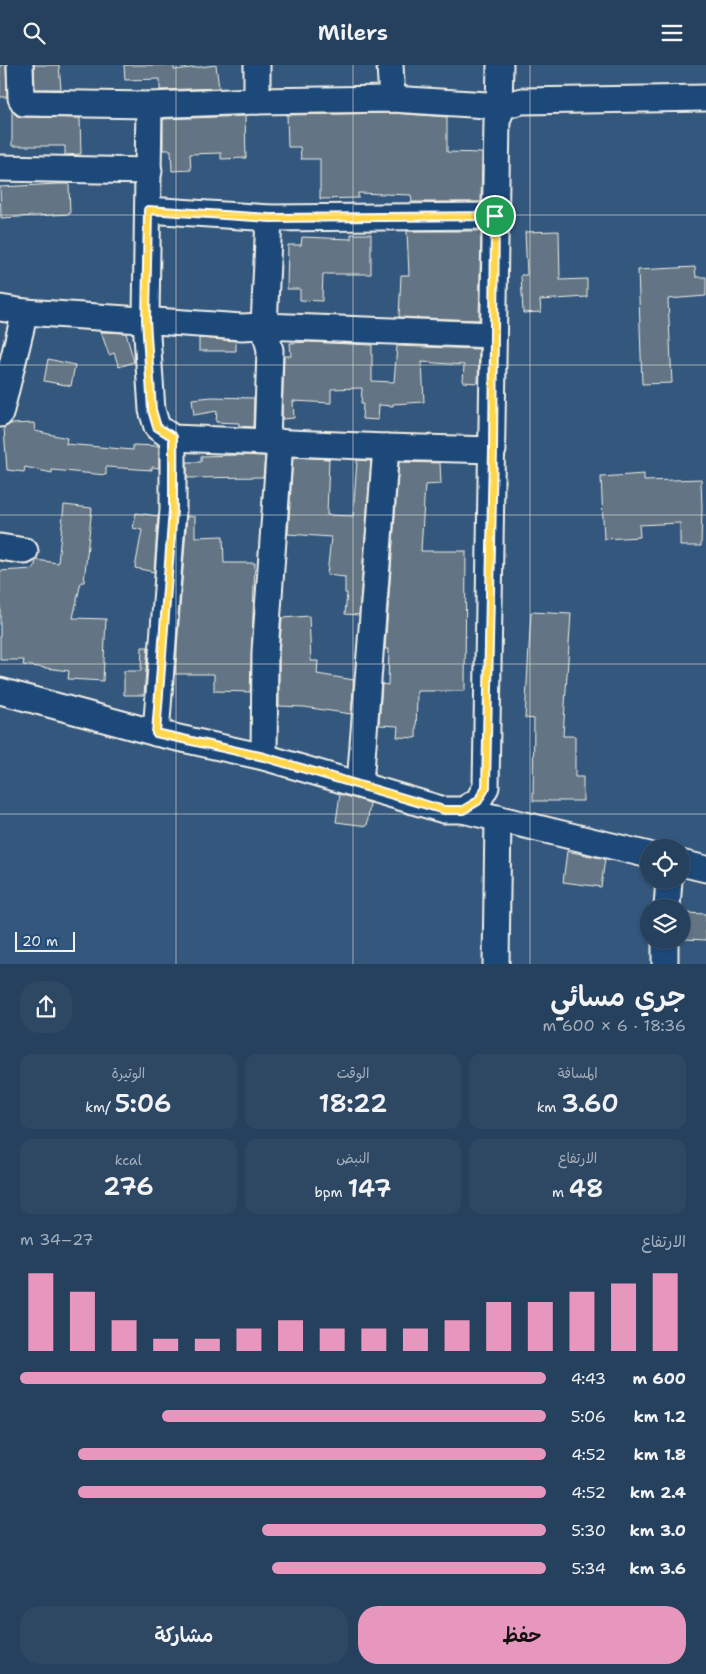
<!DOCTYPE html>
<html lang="ar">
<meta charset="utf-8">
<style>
:root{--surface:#26415e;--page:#2e4864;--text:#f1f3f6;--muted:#a4afbc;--line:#425a73;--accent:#e797bd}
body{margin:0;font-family:"Shantell Sans","Playpen Sans Arabic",sans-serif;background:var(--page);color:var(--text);direction:rtl;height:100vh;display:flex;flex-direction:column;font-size:19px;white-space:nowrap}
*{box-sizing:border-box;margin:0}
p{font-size:16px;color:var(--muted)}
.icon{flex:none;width:28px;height:28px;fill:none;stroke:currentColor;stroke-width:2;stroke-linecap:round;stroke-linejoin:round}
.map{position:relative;height:899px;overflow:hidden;direction:ltr}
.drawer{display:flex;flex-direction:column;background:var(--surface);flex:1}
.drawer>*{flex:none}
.buttons{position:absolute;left:640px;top:774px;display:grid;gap:10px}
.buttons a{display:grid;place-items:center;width:50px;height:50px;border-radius:50%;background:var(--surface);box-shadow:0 1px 4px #0004,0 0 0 1px var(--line);font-size:25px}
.scale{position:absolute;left:15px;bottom:12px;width:60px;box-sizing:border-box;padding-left:5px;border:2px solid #f4f1e8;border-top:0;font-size:14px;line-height:18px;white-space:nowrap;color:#f4f1e8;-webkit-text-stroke:4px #1f4a7a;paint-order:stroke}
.pin{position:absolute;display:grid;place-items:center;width:42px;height:42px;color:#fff;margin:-21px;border:2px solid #fff;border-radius:50%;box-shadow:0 1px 5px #0007}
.round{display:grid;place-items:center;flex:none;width:52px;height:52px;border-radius:20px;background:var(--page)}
.headline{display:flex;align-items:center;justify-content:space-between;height:85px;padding:0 20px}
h1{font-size:28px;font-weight:600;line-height:38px}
.figures{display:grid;grid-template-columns:repeat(3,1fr);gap:8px;height:85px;padding:5px 20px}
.figures div{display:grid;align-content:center;border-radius:12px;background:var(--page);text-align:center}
.figures b{font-size:25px;font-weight:600}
.figures small{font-size:14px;font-weight:400}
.figures p{font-size:14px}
.chart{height:140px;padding:10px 20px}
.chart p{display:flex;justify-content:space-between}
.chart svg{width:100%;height:90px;margin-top:5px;stroke:var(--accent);stroke-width:6}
.action{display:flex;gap:10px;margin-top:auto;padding:10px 20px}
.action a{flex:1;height:58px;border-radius:20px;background:var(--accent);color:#111;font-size:20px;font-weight:600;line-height:58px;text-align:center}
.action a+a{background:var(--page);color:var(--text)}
ul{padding:0 20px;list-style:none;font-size:16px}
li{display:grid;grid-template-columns:80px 60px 1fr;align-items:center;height:38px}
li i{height:12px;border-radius:6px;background:var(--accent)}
header{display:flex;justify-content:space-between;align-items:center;height:65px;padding:0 20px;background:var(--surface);font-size:22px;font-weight:600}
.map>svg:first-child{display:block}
.building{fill:#637584;stroke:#f4f1e8}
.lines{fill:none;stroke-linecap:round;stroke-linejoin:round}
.minor-casing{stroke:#f4f1e8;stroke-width:29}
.minor{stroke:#1f4a7a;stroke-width:25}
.route-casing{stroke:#fff;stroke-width:10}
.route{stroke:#ffd54a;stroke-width:6}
.grid{fill:none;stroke:#f4f1e8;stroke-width:1;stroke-opacity:0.55}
</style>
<header><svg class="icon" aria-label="menu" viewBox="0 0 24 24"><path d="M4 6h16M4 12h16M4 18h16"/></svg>Milers<svg class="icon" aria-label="search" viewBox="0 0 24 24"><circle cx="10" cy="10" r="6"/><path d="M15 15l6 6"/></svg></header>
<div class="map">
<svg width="706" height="899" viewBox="0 0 706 899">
<rect width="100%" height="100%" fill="#33577d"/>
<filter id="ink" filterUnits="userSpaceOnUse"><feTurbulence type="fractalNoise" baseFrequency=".02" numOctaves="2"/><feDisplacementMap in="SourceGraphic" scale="10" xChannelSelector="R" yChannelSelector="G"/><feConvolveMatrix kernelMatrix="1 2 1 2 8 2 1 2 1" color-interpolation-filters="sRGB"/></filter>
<g filter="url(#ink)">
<g class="building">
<path d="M 0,0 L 6,0 L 7,32 L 0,32 Z"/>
<path d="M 34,0 L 59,0 L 61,24 L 35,24 Z"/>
<path d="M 124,0 L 174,0 L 174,5 L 216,0 L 219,23 L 160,25 L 160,14 L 125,15 Z"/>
<path d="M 12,46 L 17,51 L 24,52 L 80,53 L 81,89 L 65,90 L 65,81 L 12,81 Z"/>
<path d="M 392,48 L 447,52 L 447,87 L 482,88 L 481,137 L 412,137 L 411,130 L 358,128 L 358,133 L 320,134 L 320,94 L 301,94 L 300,82 L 288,82 L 287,50 Z"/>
<path d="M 245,51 L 246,93 L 221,94 L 221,88 L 190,89 L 191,105 L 172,106 L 171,85 L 163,85 L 163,54 Z"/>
<path d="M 58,119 L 69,119 L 70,149 L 1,153 L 0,122 Z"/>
<path d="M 407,166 L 481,166 L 479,255 L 399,252 L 401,210 L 409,210 Z"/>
<path d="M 559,166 L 560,215 L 587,214 L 587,232 L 540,235 L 541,247 L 523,248 L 521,210 L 527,210 L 525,167 Z"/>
<path d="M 351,169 L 371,169 L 371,209 L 323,209 L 322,236 L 300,235 L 300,224 L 287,224 L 288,180 L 301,180 L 302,172 L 351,174 Z"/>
<path d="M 695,202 L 696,212 L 706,212 L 706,231 L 668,234 L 672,318 L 642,319 L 638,205 Z"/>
<path d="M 101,267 L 126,268 L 134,297 L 119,302 L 114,288 L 109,290 Z"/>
<path d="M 199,273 L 236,276 L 236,286 L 199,286 Z"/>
<path d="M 309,277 L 372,280 L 372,316 L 394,317 L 397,281 L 479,284 L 478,318 L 463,317 L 464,300 L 422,297 L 424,337 L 393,339 L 393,341 L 379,340 L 378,355 L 362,354 L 363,339 L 361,339 L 362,323 L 331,324 L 331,338 L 293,336 L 294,353 L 282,354 L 284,291 L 291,291 L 290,278 Z"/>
<path d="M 48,294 L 75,300 L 71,321 L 44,316 Z"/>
<path d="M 212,332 L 254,333 L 253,362 L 239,361 L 239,358 L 216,357 L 217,346 L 194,350 L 192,334 Z"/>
<path d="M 34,358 L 35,366 L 67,373 L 66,379 L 133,385 L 133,380 L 159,381 L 159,403 L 152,402 L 152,405 L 106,402 L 106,410 L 52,405 L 52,408 L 25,402 L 24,407 L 7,405 L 4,363 L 10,359 Z"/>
<path d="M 239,390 L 265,391 L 263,412 L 187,413 L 187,397 L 201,397 L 201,391 Z"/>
<path d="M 293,392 L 329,394 L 327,450 L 353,451 L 357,395 L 371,396 L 359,550 L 345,549 L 347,528 L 345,528 L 345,512 L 327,510 L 331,472 L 288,469 Z"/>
<path d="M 399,397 L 440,398 L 441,419 L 425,420 L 421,486 L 466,486 L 465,626 L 417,626 L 416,673 L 397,672 L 398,661 L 379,660 L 382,619 L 388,620 L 389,584 L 385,584 Z"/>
<path d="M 644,409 L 644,416 L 701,414 L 702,443 L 701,481 L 680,481 L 680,458 L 639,460 L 640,472 L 604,474 L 601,412 Z"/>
<path d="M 64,440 L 92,443 L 84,517 L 81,517 L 73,553 L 106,554 L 103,616 L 68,614 L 69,606 L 23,600 L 24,595 L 0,595 L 0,506 L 34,504 L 36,495 L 58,498 Z"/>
<path d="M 136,448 L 158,451 L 154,507 L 135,503 L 142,465 L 133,463 Z"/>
<path d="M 187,451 L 195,452 L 195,472 L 223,471 L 224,498 L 255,498 L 250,627 L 214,626 L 214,609 L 175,609 Z"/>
<path d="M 531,547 L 571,549 L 563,671 L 575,671 L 575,712 L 583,712 L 583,736 L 533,736 L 534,654 L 525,653 Z"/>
<path d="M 309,551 L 311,596 L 318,596 L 317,609 L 354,615 L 351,649 L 304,642 L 279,641 L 279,588 L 282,553 Z"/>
<path d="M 142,582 L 148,582 L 144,630 L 124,630 L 124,606 L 141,606 Z"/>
<path d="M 340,729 L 370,738 L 367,761 L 336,757 Z"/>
<path d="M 567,786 L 605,794 L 601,822 L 563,817 Z"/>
<path d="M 686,848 L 706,849 L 706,875 L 685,874 Z"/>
</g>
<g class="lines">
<defs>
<g id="minor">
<path d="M 20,0 L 21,33 L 24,38 L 149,40 L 257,36 L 392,34 L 503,41"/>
<path d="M 257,0 L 257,36"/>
<path d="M 390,0 L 392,34"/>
<path d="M 149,40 L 146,255 L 152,345 L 157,362 L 173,373 L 386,382 L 493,385"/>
<path d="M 499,42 L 500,0"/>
<path d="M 0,103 L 149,106"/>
<path d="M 148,145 L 269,153 L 495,151"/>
<path d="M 269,153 L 264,261 L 493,270"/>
<path d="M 0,243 L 25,247 L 242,262 L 264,261 L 270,285 L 267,377"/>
<path d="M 0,349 L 25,247"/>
<path d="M 0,482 L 25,486"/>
<path d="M 0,626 L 156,668 L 264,692 L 444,745 L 463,745 L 478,736 L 486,722 L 497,55 L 503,41 L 522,36 L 706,33"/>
<path d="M 156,668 L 173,445 L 173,373"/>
<path d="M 264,692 L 265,587 L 280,377"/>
<path d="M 360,719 L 386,382"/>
<path d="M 463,745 L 649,790"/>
<path d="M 681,798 L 706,804"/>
<path d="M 667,842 L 669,815"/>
<path d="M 665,875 L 665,899"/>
<path d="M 496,899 L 498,753"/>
</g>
</defs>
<use href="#minor" class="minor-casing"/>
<use href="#minor" class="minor"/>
</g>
</g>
<g class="lines" filter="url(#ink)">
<defs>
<path id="route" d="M 148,145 L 270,153 L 495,151 L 493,385 L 486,722 L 478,736 L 463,745 L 444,745 L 264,692 L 156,668 L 173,445 L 173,372 L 157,362 L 152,345 L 146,255 Z"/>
</defs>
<use href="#route" class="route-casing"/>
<use href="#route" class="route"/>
</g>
<path class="grid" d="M 176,0 L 176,899M 353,0 L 353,899M 530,0 L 530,899M 0,150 L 706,150M 0,300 L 706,300M 0,450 L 706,450M 0,599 L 706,599M 0,749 L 706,749"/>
</svg>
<div class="buttons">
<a><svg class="icon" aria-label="locate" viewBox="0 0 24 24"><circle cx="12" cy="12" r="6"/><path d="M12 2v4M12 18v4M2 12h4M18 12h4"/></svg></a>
<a><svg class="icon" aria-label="layers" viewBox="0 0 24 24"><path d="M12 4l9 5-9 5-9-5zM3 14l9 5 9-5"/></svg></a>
</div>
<div class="scale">20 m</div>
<div class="pin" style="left:495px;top:151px;background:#1e9e55"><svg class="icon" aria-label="arrive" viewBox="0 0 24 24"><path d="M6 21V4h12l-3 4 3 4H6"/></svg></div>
</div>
<section class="drawer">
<div class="headline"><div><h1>جري مسائي</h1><p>18:36 · 6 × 600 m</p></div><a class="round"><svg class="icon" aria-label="share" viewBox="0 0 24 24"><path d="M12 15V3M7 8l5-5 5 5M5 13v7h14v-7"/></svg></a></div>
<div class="figures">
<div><p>المسافة</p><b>3.60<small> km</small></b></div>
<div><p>الوقت</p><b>18:22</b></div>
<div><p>الوتيرة</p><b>5:06<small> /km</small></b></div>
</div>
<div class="figures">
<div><p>الارتفاع</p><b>48<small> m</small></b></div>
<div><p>النبض</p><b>147<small> bpm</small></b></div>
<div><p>kcal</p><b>276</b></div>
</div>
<div class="chart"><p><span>الارتفاع</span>27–34 m</p>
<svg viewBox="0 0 160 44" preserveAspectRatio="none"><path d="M5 44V6M15 44V15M25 44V29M35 44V38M45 44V38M55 44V33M65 44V29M75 44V33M85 44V33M95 44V33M105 44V29M115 44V20M125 44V20M135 44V15M145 44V11M155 44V6"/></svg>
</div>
<ul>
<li><b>600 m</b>4:43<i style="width:100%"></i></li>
<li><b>1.2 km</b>5:06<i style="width:73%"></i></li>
<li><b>1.8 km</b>4:52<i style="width:89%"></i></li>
<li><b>2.4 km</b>4:52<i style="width:89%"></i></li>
<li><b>3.0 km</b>5:30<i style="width:54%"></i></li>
<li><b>3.6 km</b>5:34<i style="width:52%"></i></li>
</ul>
<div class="action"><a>حفظ</a><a>مشاركة</a></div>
</section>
